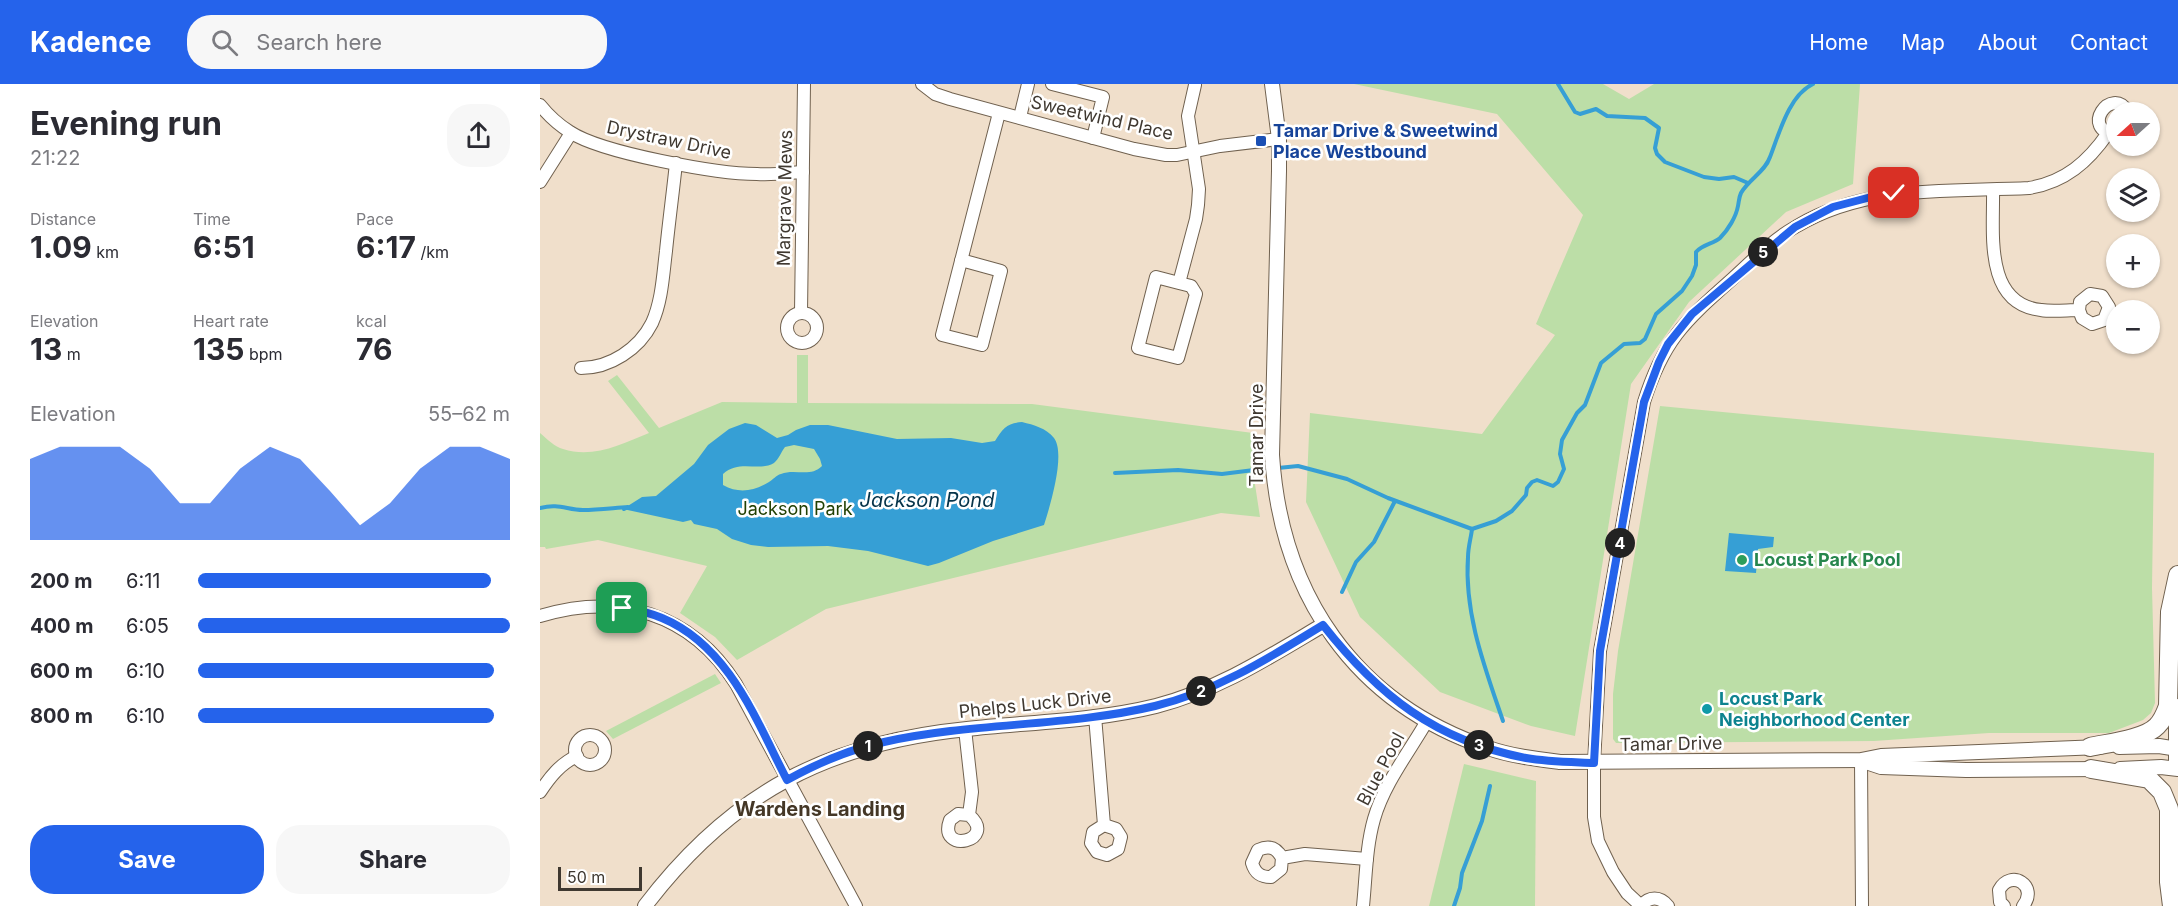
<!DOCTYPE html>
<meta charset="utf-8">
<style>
:root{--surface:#fff;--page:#f7f7f7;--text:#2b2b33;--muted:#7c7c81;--accent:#2563eb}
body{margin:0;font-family:Inter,sans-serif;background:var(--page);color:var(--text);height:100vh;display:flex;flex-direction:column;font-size:22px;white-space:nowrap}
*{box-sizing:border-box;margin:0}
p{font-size:20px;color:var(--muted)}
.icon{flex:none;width:33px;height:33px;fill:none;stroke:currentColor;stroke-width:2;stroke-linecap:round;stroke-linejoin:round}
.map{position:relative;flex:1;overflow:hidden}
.panel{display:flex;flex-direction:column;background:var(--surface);width:540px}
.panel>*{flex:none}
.needle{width:39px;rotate:249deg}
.fabs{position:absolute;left:1566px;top:18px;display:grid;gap:12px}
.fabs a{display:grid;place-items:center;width:54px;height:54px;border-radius:50%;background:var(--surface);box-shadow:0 2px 4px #0004;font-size:30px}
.scale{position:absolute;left:18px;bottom:15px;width:84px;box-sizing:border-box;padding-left:6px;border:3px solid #3f3830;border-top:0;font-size:16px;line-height:21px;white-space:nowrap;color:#3f3830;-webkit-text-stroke:4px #fff;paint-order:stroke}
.pin{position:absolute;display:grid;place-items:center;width:51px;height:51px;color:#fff;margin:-26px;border-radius:12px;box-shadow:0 3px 9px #0006}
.km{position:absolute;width:30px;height:30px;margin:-15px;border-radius:50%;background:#222;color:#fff;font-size:16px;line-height:30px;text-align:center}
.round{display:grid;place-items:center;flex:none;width:63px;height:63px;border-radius:24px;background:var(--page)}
.summary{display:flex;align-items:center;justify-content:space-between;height:102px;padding:0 30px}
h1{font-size:33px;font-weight:700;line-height:45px}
.metrics{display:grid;grid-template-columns:repeat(3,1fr);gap:9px;height:102px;padding:6px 30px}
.metrics div{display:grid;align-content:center}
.metrics b{font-size:30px;font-weight:700}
.metrics small{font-size:16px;font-weight:400}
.metrics p{font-size:16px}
.chart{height:168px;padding:12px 30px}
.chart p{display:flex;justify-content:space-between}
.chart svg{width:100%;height:108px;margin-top:6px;fill:var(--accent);opacity:.7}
.cta{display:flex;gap:12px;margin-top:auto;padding:12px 30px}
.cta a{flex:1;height:69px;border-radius:24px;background:var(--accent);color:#fff;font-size:24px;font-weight:700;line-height:69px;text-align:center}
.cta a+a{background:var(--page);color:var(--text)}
ul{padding:0 30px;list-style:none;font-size:20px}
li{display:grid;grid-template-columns:96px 72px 1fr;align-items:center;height:45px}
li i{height:15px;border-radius:8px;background:var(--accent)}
header{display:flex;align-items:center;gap:36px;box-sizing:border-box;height:84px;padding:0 30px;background:var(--accent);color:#fff}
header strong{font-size:28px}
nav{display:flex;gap:33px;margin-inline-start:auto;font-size:21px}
.search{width:420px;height:54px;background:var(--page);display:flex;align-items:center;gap:15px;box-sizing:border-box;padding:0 21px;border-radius:24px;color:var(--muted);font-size:22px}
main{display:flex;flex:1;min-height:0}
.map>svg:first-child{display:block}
.green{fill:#bcdea7}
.water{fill:#369fd5;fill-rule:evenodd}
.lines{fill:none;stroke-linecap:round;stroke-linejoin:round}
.stream{stroke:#369fd5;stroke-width:4}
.minor-casing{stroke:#70614f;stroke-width:14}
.tertiary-casing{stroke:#70614f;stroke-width:16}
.primary-casing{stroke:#70614f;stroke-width:20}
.minor{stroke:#fff;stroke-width:12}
.tertiary{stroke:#fff;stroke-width:14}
.primary{stroke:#fff;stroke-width:18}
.route-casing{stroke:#fff;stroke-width:12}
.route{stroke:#2563eb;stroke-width:8}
.transit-dot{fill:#1a4fb4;stroke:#fff;stroke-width:2}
.leisure-dot{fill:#2e9e5b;stroke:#fff;stroke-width:2}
.culture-dot{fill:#0f9aa8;stroke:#fff;stroke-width:2}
.labels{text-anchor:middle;stroke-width:5;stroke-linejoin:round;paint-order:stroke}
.street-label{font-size:18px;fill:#3f3830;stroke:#fff}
.transit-label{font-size:18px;font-weight:bold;fill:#164399;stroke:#fff;text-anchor:start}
.park-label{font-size:18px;fill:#214003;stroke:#fff}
.leisure-label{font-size:18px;font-weight:bold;fill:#27864d;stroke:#fff;text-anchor:start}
.culture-label{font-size:18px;font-weight:bold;fill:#0d838f;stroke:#fff;text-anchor:start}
.water-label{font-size:20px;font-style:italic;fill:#06344a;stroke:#fff}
.neighbourhood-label{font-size:20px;font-weight:bold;fill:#443726;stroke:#fff}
</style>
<header>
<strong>Kadence</strong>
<div class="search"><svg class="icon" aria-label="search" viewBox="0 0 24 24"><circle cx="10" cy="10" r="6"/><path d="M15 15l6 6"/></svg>Search here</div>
<nav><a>Home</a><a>Map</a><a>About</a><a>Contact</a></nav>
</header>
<main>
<section class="panel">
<div class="summary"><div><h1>Evening run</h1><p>21:22</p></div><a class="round"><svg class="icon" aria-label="share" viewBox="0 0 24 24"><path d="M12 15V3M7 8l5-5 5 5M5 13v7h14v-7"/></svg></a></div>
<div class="metrics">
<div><p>Distance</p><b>1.09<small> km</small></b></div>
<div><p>Time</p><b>6:51</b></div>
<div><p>Pace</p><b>6:17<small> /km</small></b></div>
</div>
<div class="metrics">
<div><p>Elevation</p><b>13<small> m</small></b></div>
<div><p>Heart rate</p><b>135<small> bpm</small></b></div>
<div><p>kcal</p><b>76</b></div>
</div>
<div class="chart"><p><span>Elevation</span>55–62 m</p>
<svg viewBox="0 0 160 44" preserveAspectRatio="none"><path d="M0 44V11L10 6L20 6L30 6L40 15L50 29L60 29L70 15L80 6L90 11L100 24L110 38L120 29L130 15L140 6L150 6L160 11V44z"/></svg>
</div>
<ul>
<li><b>200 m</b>6:11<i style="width:94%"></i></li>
<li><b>400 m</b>6:05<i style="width:100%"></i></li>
<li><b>600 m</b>6:10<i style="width:95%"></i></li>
<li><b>800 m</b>6:10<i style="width:95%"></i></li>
</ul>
<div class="cta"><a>Save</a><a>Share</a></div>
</section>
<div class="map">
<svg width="1638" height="822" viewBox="0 0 1638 822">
<rect width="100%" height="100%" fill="#f0dfcb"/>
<g class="green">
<path d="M 814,0 L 1063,0 L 1089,15 L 1114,0 L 1320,0 L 1313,100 L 1246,128 L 1149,218 L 1091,300 L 1035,652 L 991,642 L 900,608 L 820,533 L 766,418 L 770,329 L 942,350 L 1015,251 L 996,240 L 1043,131 L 957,30 Z"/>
<path d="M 257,271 L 268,271 L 268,319 L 492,320 L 713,349 L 714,394 L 720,433 L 681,429 L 286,525 L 197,576 L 175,553 L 140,529 L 167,482 L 58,456 L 6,465 L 5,463 L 0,463 L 0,349 C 7,355 15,363 23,365 C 53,375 82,360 109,349 L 68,297 L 77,291 L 119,344 L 182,318 L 257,319 Z"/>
<path d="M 1120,322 L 1614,369 L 1612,504 L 1615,619 L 1611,629 L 1603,636 L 1569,649 L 1449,649 L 1334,657 L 1076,659 L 1073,655 L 1073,610 L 1078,567 Z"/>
<path d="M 175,590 L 181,599 L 73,655 L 66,647 Z"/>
<path d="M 924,680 L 996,697 L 995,822 L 889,822 Z"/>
</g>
<g class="water">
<path d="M 482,338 C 494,341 506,344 514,354 C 526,370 510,422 504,441 L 453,457 L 399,479 L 388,482 L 328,467 L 288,462 L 228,463 L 211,461 L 192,455 L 177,445 L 154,440 L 151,436 L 143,438 L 83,425 L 102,413 L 116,412 L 154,380 L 168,361 L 189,345 L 205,339 L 216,341 L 237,354 L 248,351 L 256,346 L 270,341 L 288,341 L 357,355 L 411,354 L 442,359 L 455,357 C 463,344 467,339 482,338 ZM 254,361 L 274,365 L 280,375 L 282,382 C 270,394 255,384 241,390 C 236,391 233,396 229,398 C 214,407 199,410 183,401 L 183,390 C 199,375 219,388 234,379 C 239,375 241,368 245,363 Z"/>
<path d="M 1189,449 L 1234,453 L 1233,463 L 1218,465 L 1216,489 L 1185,487 Z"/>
</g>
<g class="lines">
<g class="stream">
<path d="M 1018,0 L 1035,28 L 1040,30 L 1056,25 L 1067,32 L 1105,34 L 1119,44 L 1115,64 L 1117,70 L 1125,78 L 1164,93 L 1179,95 L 1194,93 L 1208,99"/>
<path d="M 738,384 L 758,382 L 807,395 L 848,414 L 932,445 L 956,437 L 972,427 L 986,411 L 987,404 L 992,398 L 997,396 L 1013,402 L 1018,398 L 1024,385 L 1020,370 L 1022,356 L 1037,329 L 1045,321 L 1061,279 L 1084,260 L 1100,259 L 1105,255 L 1116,230 L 1142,207 L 1152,192 L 1156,181 L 1156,168 C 1163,160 1173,160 1180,154 C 1188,146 1196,133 1198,122 C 1199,117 1199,113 1201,109 C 1209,95 1225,88 1230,73 C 1239,50 1249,11 1273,0"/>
<path d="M 575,389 L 638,386 L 682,390 L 730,384"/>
<path d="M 0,424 C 19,419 27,426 43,426 C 58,426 73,424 88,423 L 84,425"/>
<path d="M 932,445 C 931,454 928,463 928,473 C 924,530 945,584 963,637"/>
<path d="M 802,508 L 816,478 L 834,458 L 855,417"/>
<path d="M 914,822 L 920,804 L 922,789 L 942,737 L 950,702"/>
</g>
<defs>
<g id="minor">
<path d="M 382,0 L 395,10 L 410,15 L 594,65 L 626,71 L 637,71 L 680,62 L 739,55"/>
<path d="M 512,0 L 563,13 L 553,54"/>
<path d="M 0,21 C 8,31 19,41 30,48 C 62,69 178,90 217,90 C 233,91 248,89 263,88"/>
<path d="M 480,33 L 488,0"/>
<path d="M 1576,50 C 1539,47 1571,0 1588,28"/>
<path d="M 0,98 L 31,49"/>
<path d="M 1453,106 C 1454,147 1443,220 1501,226 C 1513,228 1527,226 1539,226 L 1542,234 L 1552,240 L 1564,236 L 1569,223 L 1562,212 L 1550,210 L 1540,218 L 1539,226"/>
<path d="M 421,176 L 461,187 L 442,261 L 402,251 L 459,29"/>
<path d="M 639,199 L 616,193 L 598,264 L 638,274 L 656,210 L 651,202 L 639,199 L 656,135 L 658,121 L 659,105 L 648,32 L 655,1"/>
<path d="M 261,229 L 264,0"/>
<circle cx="262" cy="244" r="15"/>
<path d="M 41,284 C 70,284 99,265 112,239 C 122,217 123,191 126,167 C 129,137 133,108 136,79"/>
<path d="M 0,532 C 79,508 151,529 196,600 L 316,822"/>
<path d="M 555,632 L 564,741 L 553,748 L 551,759 L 557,768 L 567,771 L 578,765 L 581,753 L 576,745 L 564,741"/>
<path d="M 425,645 L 432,708 L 429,731 C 459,757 397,771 410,736 L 418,730 L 429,731"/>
<circle cx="50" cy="666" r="15"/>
<path d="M 1321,676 L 1322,822"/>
<path d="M 0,708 C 10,693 20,680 37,672"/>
<path d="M 742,774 L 741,785 L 731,793 C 720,793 715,789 712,779 L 718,766 C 729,761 736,763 742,774 L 765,770 L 827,775"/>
<path d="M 823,822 C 826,793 826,763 834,735 C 844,700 869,668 887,637"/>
<path d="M 1101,822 L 1087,809 L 1073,788 L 1058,757 L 1054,733 L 1054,679 L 1060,567 L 1104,318 C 1123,257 1144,238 1190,197 C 1211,178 1232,156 1257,142 C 1328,100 1410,108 1489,104 C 1525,98 1548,78 1568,49"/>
<path d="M 1101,822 C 1109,812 1120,812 1128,822"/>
<path d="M 1464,822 L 1460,818 L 1459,806 C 1471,784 1499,802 1483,822"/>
</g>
<g id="tertiary">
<path d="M 732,0 L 739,55 L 739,87 L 732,371 C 741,510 814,619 948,664 C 971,672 996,675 1020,678 L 1321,676 L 1341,672 L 1560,663"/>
<path d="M 1579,663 L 1619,662 L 1638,665"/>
<path d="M 1323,677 L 1341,683 L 1426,686 L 1561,685"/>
<path d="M 1580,685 L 1621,683 L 1638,685"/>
<path d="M 105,822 C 191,709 287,659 427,645 C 490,638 555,637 616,622 C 678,606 729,573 783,541"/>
</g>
<g id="primary">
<path d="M 1638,624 L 1638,680"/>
<path d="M 1550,663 C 1568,659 1605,655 1617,642 C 1623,636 1625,630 1628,622 L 1630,528 L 1638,491"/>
<path d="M 1551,685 L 1609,695 L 1622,708 L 1629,725 L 1629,798 L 1632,822"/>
</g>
</defs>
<use href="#minor" class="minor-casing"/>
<use href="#tertiary" class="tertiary-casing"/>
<use href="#primary" class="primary-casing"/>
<use href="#minor" class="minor"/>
<use href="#tertiary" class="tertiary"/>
<use href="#primary" class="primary"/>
</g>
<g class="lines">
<defs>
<path id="route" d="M 82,524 C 95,526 109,528 122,534 C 189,562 216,636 247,696 C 278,679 310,665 344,658 C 434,638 527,643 615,622 C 677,607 729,574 783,541 C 838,611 896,657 986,674 C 1008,678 1032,678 1054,679 L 1060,567 L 1104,318 L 1119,278 L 1128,260 L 1152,230 L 1255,143 L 1293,123 L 1335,112 L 1354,109"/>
</defs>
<use href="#route" class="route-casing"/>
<use href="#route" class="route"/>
</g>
<rect class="transit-dot" x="715" y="51" width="12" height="12" rx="3"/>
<circle class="leisure-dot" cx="1202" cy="476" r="6"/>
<circle class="culture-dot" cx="1167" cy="625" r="6"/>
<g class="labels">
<g class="street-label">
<text transform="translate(562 34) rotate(13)" y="6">Sweetwind Place</text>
<text transform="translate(129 56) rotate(12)" y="6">Drystraw Drive</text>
<text transform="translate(245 114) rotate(-89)" y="6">Margrave Mews</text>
<text transform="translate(717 351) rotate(-90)" y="6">Tamar Drive</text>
<text transform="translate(495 620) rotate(-6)" y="6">Phelps Luck Drive</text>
<text transform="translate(1131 660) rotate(-1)" y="6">Tamar Drive</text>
<text transform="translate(841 685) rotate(-62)" y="6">Blue Pool</text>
</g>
<g class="transit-label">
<text x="733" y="53">Tamar Drive &amp; Sweetwind<tspan x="733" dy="21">Place Westbound</tspan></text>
</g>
<g class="park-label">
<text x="255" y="431">Jackson Park</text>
</g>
<g class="leisure-label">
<text x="1214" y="482">Locust Park Pool</text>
</g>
<g class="culture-label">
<text x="1179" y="621">Locust Park<tspan x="1179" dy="21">Neighborhood Center</tspan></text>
</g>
<g class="water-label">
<text x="387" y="423">Jackson Pond</text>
</g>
<g class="neighbourhood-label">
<text x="280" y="732">Wardens Landing</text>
</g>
</g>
</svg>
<div class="fabs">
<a><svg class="needle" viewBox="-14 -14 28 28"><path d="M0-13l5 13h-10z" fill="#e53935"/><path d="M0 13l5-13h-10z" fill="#7c7c81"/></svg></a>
<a><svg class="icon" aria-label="layers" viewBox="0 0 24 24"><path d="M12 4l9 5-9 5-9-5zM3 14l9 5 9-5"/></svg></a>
<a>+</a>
<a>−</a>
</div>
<div class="scale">50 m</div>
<div class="pin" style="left:82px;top:524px;background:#1e9e55"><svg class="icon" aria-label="arrive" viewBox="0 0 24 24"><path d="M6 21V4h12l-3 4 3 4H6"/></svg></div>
<div class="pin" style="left:1354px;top:109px;background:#d93025"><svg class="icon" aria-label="check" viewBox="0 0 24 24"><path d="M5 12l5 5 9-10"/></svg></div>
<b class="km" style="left:328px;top:662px">1</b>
<b class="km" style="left:661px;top:607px">2</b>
<b class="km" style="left:939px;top:661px">3</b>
<b class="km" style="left:1080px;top:459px">4</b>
<b class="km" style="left:1223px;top:168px">5</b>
</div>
</main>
